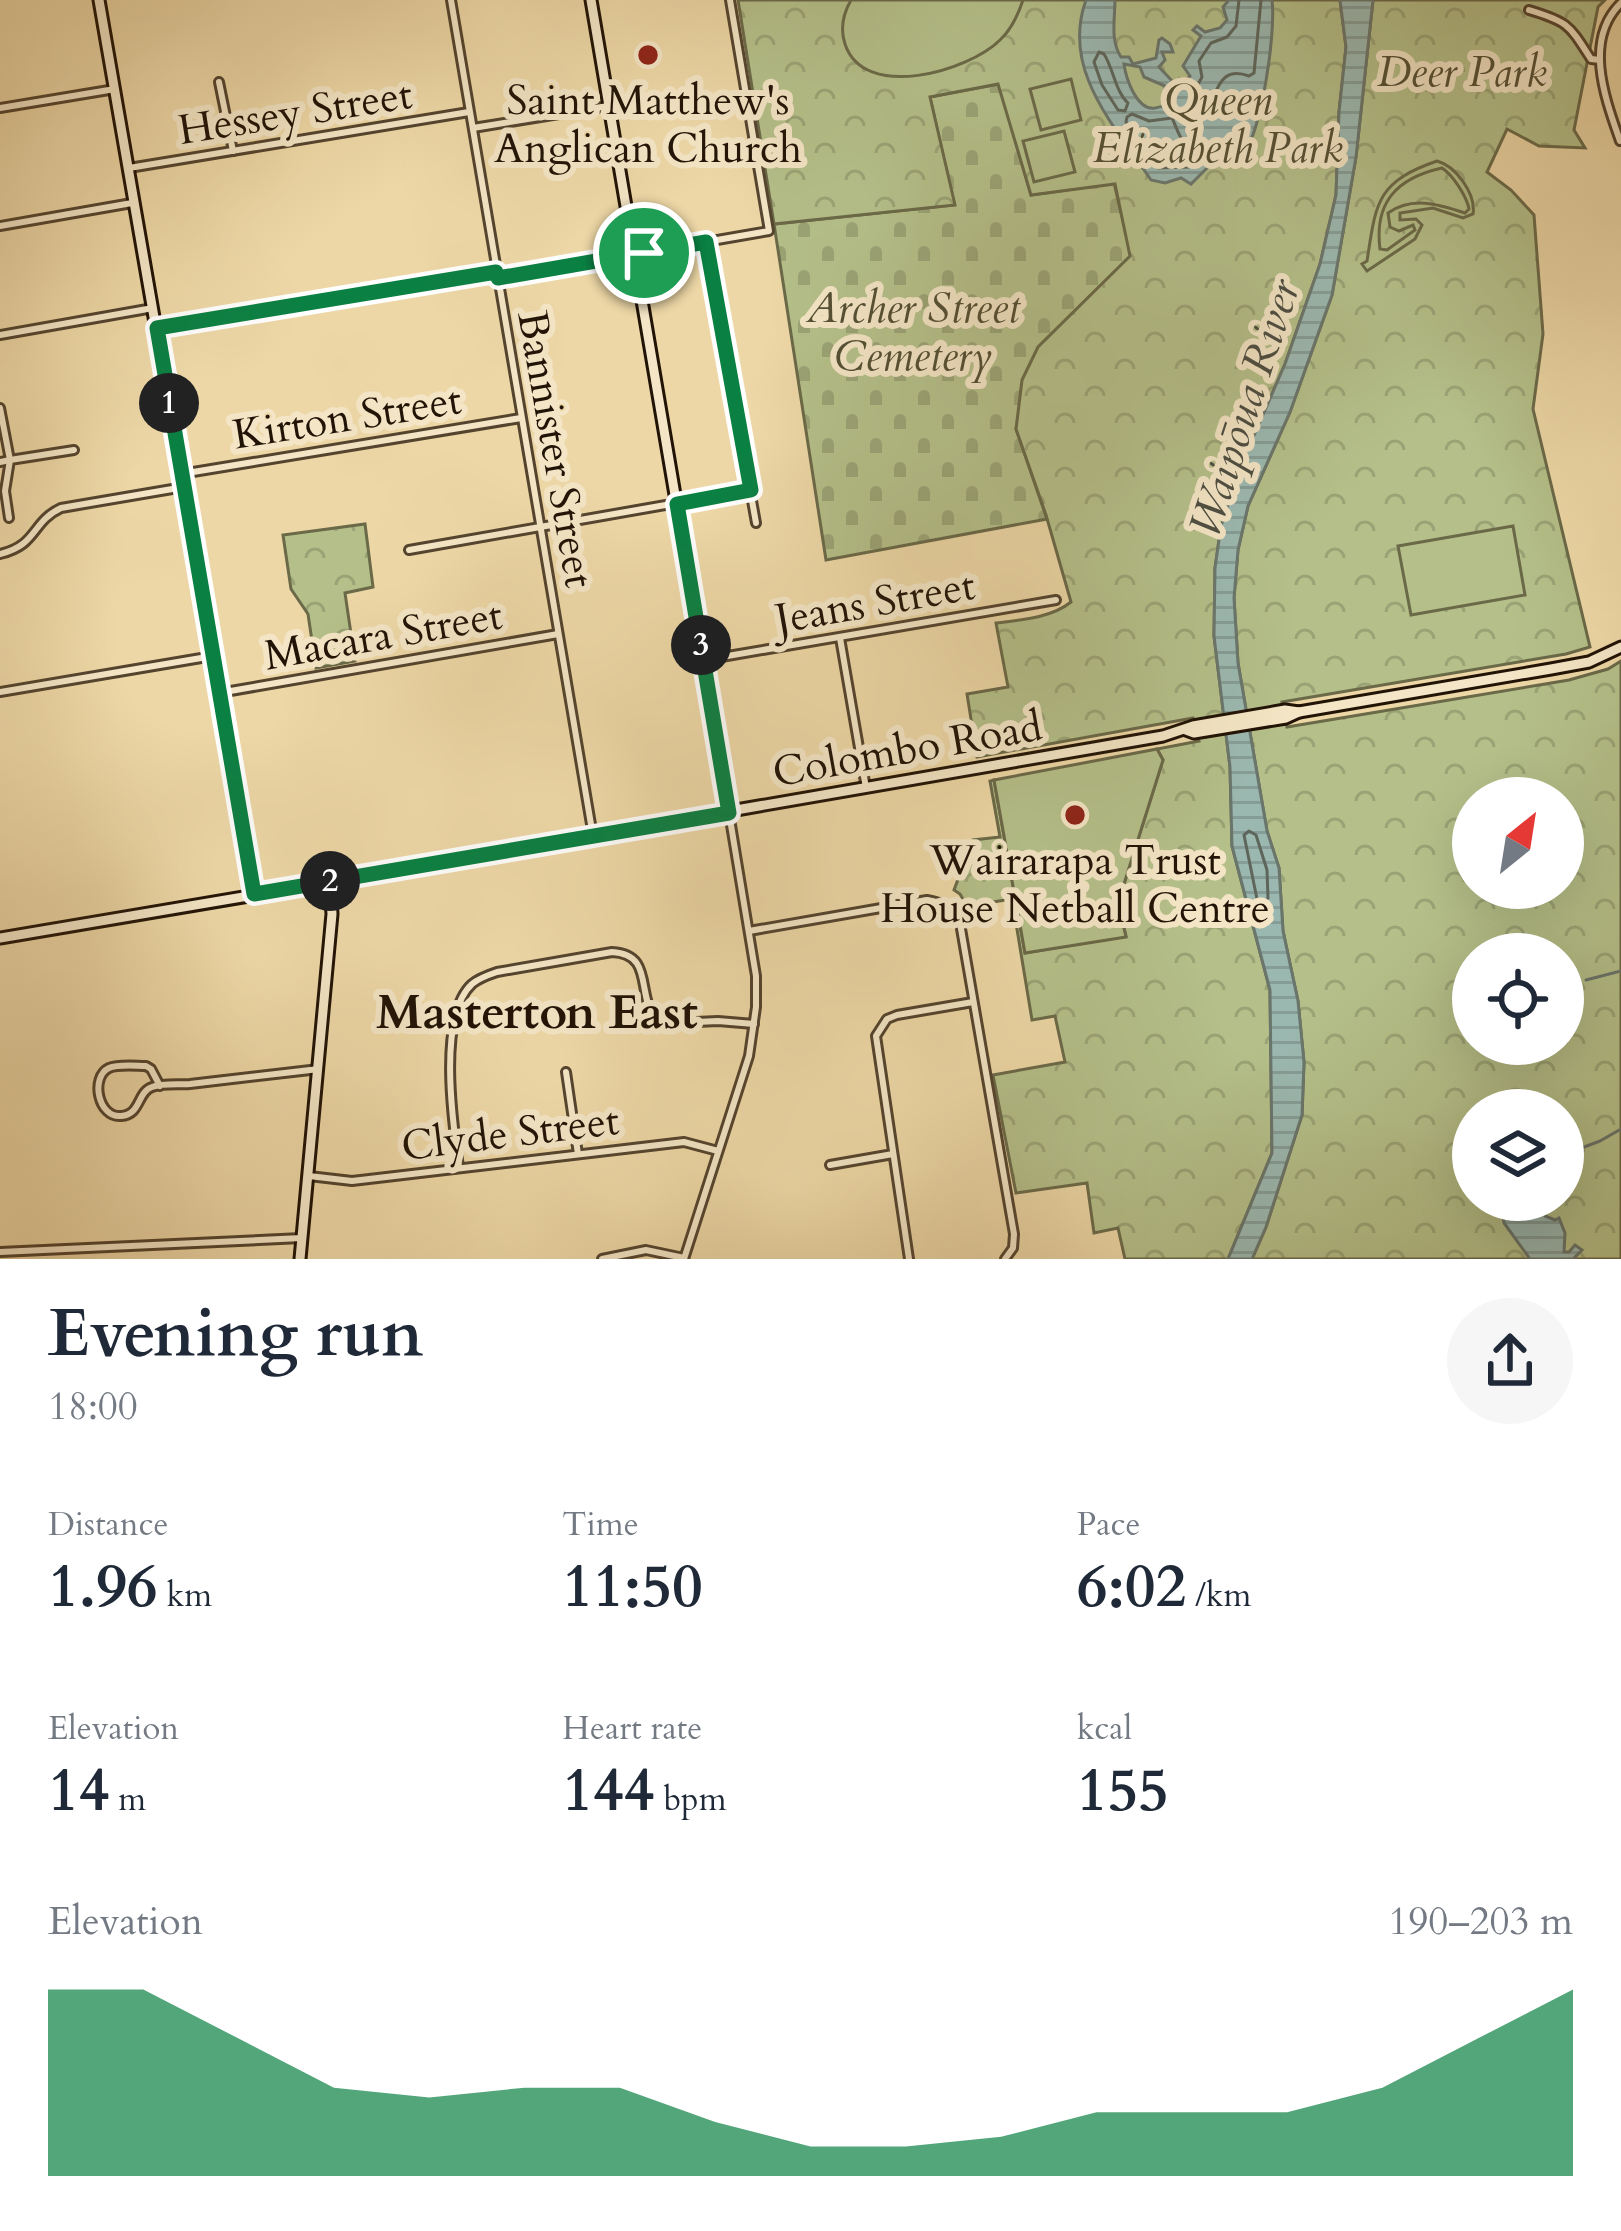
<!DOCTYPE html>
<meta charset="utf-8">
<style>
:root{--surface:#fff;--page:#f6f6f7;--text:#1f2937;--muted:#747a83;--accent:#0b8043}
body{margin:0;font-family:Cardo,serif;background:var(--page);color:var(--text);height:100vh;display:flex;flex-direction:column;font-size:45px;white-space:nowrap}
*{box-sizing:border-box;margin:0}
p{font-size:39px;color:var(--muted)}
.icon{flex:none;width:66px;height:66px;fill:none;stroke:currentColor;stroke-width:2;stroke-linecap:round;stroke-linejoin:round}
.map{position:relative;height:1259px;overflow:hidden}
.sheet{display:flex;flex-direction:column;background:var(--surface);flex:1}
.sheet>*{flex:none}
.needle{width:78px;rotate:30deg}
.fabs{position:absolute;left:1452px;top:777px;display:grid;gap:24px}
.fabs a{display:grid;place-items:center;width:132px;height:132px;border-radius:50%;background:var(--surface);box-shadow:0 12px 48px #0002;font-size:60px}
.pin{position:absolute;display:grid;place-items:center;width:102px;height:102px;color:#fff;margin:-51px;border:6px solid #fff;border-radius:50%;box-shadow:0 3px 12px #0007}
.km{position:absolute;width:60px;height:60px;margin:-30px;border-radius:50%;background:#222;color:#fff;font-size:33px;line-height:60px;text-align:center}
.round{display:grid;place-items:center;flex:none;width:126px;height:126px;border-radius:63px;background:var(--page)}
.summary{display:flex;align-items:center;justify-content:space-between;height:204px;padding:0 48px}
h1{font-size:66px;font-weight:700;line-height:90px}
.metrics{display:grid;grid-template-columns:repeat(3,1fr);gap:18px;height:204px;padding:12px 48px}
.metrics div{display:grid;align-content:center}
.metrics b{font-size:60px;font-weight:700}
.metrics small{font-size:33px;font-weight:400}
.metrics p{font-size:33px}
.chart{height:336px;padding:24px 48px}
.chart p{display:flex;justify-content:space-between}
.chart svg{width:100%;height:216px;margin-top:12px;fill:var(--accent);opacity:.7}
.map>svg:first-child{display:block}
.cemetery{fill:url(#cemetery-stones);stroke:#6a6948;stroke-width:3}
.park{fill:url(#park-crowns);stroke:#6a6948;stroke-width:3;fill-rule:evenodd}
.garden{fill:#b4bf89;stroke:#6a6948;stroke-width:3;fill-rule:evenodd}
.water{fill:url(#water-rules);stroke:#6a766c;stroke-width:3;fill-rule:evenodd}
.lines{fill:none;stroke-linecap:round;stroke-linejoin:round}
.shore{stroke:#5e665b;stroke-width:3}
.stream{stroke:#6a766c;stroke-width:3}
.street-casing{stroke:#54442e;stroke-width:12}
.secondary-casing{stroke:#211306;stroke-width:15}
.street{stroke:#f3e5c5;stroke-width:6}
.secondary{stroke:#f3e5c5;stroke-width:9}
.route-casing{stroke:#fff;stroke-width:24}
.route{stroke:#0b8043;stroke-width:15}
.poi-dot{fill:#8f2418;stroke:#f3e5c5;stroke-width:4.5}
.labels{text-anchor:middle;stroke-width:12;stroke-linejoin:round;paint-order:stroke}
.park-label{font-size:42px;font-style:italic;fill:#544f34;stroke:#f3e5c5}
.poi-label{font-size:42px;fill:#211306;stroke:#f3e5c5}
.street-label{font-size:42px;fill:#211306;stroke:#f3e5c5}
.water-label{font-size:45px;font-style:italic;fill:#4c4d42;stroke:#f3e5c5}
.quarter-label{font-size:48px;font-weight:bold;fill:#211306;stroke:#f3e5c5}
</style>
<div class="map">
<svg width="1621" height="1259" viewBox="0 0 1621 1259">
<defs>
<pattern id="cemetery-stones" width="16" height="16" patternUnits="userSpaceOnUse" patternTransform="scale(3)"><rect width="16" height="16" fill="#b4bf89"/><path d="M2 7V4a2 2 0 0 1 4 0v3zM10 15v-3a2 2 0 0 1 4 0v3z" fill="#9aa375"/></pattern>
<pattern id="park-crowns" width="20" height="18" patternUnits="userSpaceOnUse" patternTransform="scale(3)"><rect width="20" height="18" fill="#b4bf89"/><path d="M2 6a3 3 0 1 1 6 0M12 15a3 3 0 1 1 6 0" fill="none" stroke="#9aa375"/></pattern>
<pattern id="water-rules" width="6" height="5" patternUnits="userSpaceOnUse" patternTransform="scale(3)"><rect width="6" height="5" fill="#9bb8b0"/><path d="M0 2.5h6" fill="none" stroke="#859d96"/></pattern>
</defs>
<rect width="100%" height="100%" fill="#edd7a6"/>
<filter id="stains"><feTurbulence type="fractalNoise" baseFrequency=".00167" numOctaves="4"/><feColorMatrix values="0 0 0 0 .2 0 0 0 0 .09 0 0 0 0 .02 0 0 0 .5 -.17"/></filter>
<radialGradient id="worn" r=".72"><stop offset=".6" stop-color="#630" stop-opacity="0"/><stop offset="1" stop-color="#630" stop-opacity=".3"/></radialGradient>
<path class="cemetery" d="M 999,84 L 1031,195 L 1114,183 L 1131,255 L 1016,429 L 1047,519 L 826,560 L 774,224 L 954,205 L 930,97 Z"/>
<g class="park">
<path d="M 738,0 L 1340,0 L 1346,47 L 1339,112 L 1336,195 L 1320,264 L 1285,364 L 1242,463 L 1221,526 L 1215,568 L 1214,636 L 1230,767 L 1232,846 L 1270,990 L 1272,1153 L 1228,1259 L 1125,1259 L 1118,1228 L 1094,1233 L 1087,1183 L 1016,1193 L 993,1075 L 1065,1062 L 1055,1016 L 1032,1020 L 1012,899 L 967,906 L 960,894 L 954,890 L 973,840 L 1000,837 L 990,781 L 994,780 L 1025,953 L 1126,936 L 1118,903 L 1163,760 L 1157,749 L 1199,741 L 1193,718 L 977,757 L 967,694 L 1008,687 L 996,623 C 1021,620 1051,618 1071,602 L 1046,515 L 1016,429 L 1022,380 L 1038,347 L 1130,256 L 1115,184 L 1031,195 L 998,84 L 930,97 L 955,205 L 774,224 Z"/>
<path d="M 1373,0 L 1605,0 L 1598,7 L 1574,130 L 1585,148 L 1539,146 L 1507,129 L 1487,172 L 1511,190 L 1534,215 L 1543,334 L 1533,409 L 1590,647 L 1566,654 L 1282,702 L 1287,727 L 1569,680 L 1608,669 L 1621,661 L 1621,1259 L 1252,1259 L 1266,1227 L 1302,1115 L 1304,1063 L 1298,1001 L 1283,931 L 1279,868 L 1267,831 L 1238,663 L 1234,598 L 1238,550 L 1248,506 L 1290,412 L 1332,295 L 1356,157 ZM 1473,798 L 1563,798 L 1563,888 L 1473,888 ZM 1473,954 L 1563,954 L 1563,1044 L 1473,1044 ZM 1473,1110 L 1563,1110 L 1563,1200 L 1473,1200 Z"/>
<path d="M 365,524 L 373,587 L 345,593 L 355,661 L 316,668 L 308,614 L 291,589 L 283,535 Z"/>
</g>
<g class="garden">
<path d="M 851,0 L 1023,0 C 1018,15 1012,29 1000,40 C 969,71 864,102 845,44 C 840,29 843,14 851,0 Z"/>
<path d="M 1071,79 L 1081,120 L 1041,130 L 1030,89 Z"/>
<path d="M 1064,131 L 1075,172 L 1034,182 L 1023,141 Z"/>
<path d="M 1437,161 C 1456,166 1476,194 1473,214 L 1463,218 L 1433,208 L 1400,213 L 1400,220 L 1416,219 L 1422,225 L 1415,239 L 1367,271 L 1362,264 L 1367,261 C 1376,203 1376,182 1437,161 ZM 1442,168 C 1453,175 1467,197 1469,209 L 1465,213 C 1438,204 1412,196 1388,213 L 1390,227 L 1399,231 L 1413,225 L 1415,230 L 1387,250 L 1380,249 C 1374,202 1397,178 1442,168 Z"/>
<path d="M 1513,526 L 1525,595 L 1411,615 L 1398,546 Z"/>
<path d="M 1157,749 L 1163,760 L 1118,903 L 1126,937 L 1025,953 L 994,780 Z"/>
</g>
<g class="water">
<path d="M 1086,0 L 1115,0 C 1115,18 1110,41 1121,57 L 1129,57 L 1133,64 L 1156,58 L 1159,40 L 1162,38 L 1170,44 L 1173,52 L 1162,52 L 1165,60 L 1159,67 L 1175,84 L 1179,79 L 1185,81 L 1190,76 L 1183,66 L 1201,36 L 1193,30 L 1197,26 L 1205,32 L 1220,28 L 1227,20 L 1223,7 L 1229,0 L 1272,0 C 1276,33 1262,129 1243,155 L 1211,164 L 1191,184 L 1181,178 L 1165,183 L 1151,180 C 1113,124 1061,69 1086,0 ZM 1124,64 L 1140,67 L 1144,77 L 1165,86 L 1164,94 L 1174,98 L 1174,102 C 1168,104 1162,107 1155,108 C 1137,111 1126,79 1124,64 Z"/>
<path d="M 1340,0 L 1373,0 L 1356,157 L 1332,295 L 1290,412 L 1248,506 L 1238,550 L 1234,598 L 1238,663 L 1267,831 L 1279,868 L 1283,931 L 1298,1001 L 1304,1062 L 1302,1115 L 1266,1227 L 1252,1259 L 1228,1259 L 1272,1153 L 1270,990 L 1232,846 L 1230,767 L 1214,636 L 1215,568 L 1221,526 L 1242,463 L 1285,364 L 1320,264 L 1336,195 L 1339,112 L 1346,47 Z"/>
<path d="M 1501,1200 L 1541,1200 L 1540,1208 L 1545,1216 L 1555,1220 L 1559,1218 L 1565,1233 L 1564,1252 L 1569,1252 L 1575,1245 L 1582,1250 L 1573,1259 L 1530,1259 L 1504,1223 Z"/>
</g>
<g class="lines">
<g class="shore">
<path d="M 1239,0 L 1236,26 L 1227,37 L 1211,43 L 1199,61 L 1202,77 L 1194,92 L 1198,98 L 1213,98 C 1220,80 1227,68 1249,76 L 1254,73 L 1261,0"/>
<path d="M 1099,52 L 1104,54 C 1114,70 1115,91 1128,103 L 1125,111 L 1118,110 L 1102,85 L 1094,62 Z"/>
<path d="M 1132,114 L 1149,121 L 1172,118 C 1181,137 1178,141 1199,151 L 1199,158 L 1189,167 L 1158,168 L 1126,122 L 1127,117 Z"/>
<path d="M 1249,831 L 1256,835 L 1267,870 L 1268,898 L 1264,903 L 1257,899 L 1244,835 Z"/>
</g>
<g class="stream">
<path d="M 1586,980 L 1621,971"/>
<path d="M 1563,1155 L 1600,1141 L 1621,1129"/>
</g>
<defs>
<g id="street">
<path d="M 451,0 L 593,836"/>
<path d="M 1529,10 C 1569,22 1569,25 1591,59 L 1600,60"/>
<path d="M 219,82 L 233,151"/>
<path d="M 0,108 L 115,89"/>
<path d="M 473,128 L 608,106"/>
<path d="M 1620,141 C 1605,98 1583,40 1621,3"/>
<path d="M 129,168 L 469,112"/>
<path d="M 0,226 L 132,203"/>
<path d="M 706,243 L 756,523"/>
<path d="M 498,278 L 769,231 L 730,0"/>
<path d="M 157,328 L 497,272"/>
<path d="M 0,335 L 153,308"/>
<path d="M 0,408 L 10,460 L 0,462"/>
<path d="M 181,474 L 521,418"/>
<path d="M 9,518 L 5,491 L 10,460 L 74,450"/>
<path d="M 409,550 L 751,490"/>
<path d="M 0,554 C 38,545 31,522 61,508 L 184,487"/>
<path d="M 840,638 L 866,788"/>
<path d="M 704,660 L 1056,600"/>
<path d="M 0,692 L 213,656"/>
<path d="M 219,693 L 558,634"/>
<path d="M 749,931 L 927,900 C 945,903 951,908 960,923 L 1014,1234 L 1013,1248 L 1005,1259"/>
<path d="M 566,1072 L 578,1154"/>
<path d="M 160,1086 L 151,1069 L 146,1066 C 136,1066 118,1064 109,1068 C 90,1077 98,1118 121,1116 C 141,1115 137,1092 152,1087 C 163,1083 178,1085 190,1084 C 233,1079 276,1074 319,1069"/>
<path d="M 830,1165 L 893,1154"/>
<path d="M 459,1167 C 453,1125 437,1016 472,984 C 479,978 488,975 497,972 L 612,952 C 653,954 637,991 654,1018 L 675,1023 L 718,1021 L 754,1024"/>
<path d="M 309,1176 L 352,1181 L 684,1142 L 718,1151"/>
<path d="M 0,1252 L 302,1238"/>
<path d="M 602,1259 L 646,1250 L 684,1258"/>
<path d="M 684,1259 L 749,1056 L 756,1007 L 756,976 L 729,813"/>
<path d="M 909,1259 L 876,1036 L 887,1019 L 897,1015 L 973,1002"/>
</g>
<g id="secondary">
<path d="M 99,0 L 254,894"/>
<path d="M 591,0 L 729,813"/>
<path d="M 1186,730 L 1194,733 L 1286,718 L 1299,712 L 1551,669 L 1589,662 L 1621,647"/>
<path d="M 0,938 L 723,816 L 736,810 L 1163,736 L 1193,726 L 1285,710 L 1299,712"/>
<path d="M 300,1259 L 332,914 L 330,881"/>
</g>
</defs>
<use href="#street" class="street-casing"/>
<use href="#secondary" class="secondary-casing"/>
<use href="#street" class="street"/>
<use href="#secondary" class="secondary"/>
</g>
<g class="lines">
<defs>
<path id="route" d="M 706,242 L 751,490 L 677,504 L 729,813 L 254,894 L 157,328 L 496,272 L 498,278 Z"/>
</defs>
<use href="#route" class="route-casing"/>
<use href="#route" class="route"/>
</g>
<g class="poi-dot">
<circle cx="648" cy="55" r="12"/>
<circle cx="1075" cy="815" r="12"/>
</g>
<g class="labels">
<g class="park-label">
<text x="1462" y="86">Deer Park</text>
<text x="1218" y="114">Queen<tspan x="1218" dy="48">Elizabeth Park</tspan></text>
<text x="913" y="322">Archer Street<tspan x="913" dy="48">Cemetery</tspan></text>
</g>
<g class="poi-label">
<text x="648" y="114">Saint Matthew's<tspan x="648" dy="48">Anglican Church</tspan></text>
<text x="1075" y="874">Wairarapa Trust<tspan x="1075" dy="48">House Netball Centre</tspan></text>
</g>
<g class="street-label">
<text transform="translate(295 111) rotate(-9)" y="15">Hessey Street</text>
<text transform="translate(347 416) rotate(-9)" y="15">Kirton Street</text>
<text transform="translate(557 449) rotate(80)" y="15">Bannister Street</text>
<text transform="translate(875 601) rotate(-10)" y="15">Jeans Street</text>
<text transform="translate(383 634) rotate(-10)" y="15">Macara Street</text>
<text transform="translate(907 748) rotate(-10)" y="15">Colombo Road</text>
<text transform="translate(510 1132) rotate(-7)" y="15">Clyde Street</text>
</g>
<g class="water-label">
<text transform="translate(1243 408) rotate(-72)" y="16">Waipōua River</text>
</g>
<g class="quarter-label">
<text x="537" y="1028">Masterton East</text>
</g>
</g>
<rect width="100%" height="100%" filter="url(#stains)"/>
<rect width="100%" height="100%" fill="url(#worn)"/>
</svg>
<div class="fabs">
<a><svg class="needle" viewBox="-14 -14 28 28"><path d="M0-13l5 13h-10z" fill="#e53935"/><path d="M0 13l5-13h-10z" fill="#747a83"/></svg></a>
<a><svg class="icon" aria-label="locate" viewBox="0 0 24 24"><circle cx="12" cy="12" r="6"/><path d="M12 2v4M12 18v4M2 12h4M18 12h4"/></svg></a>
<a><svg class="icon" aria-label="layers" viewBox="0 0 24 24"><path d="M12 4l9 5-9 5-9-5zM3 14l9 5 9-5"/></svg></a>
</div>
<div class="pin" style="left:644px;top:253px;background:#1e9e55"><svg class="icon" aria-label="arrive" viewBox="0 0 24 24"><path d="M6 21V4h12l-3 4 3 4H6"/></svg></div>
<b class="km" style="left:169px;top:403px">1</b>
<b class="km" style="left:330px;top:881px">2</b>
<b class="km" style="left:701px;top:645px">3</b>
</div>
<section class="sheet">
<div class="summary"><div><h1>Evening run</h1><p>18:00</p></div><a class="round"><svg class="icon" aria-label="share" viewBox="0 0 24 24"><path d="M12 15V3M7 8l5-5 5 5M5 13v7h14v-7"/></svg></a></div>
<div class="metrics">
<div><p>Distance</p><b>1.96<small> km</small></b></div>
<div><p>Time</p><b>11:50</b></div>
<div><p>Pace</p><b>6:02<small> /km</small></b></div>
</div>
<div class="metrics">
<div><p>Elevation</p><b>14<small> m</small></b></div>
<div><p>Heart rate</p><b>144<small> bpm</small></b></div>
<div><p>kcal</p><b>155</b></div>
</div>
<div class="chart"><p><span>Elevation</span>190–203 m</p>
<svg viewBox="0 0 160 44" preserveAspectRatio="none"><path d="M0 44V6L10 6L20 16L30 26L40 28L50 26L60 26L70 33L80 38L90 38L100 36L110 31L120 31L130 31L140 26L150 16L160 6V44z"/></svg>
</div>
</section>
